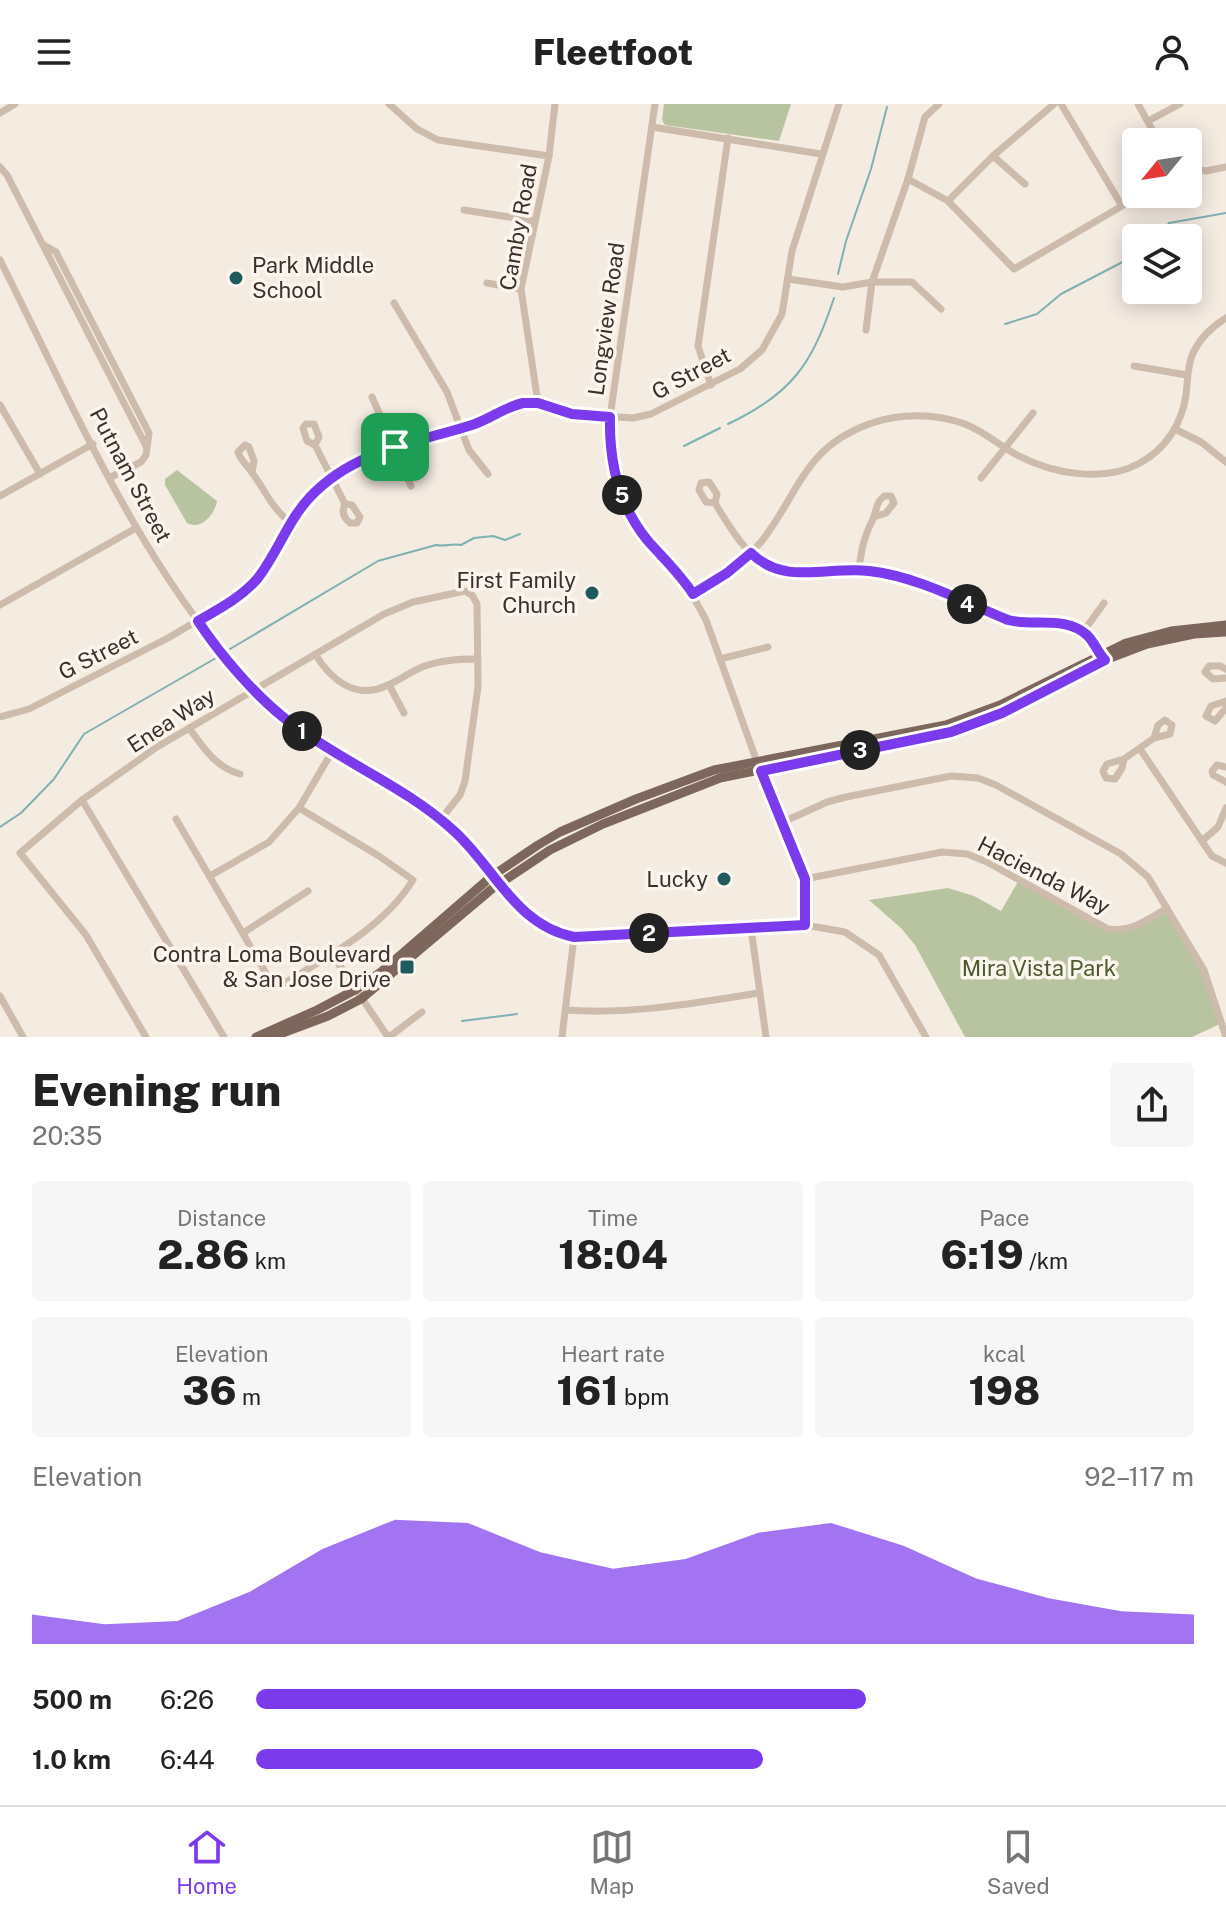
<!DOCTYPE html>
<meta charset="utf-8">
<style>
:root{--surface:#fff;--page:#f6f6f6;--text:#222;--muted:#767676;--line:#e0e0e0;--accent:#7c3aed}
body{margin:0;font-family:"Public Sans",sans-serif;background:var(--page);color:var(--text);height:100vh;display:flex;flex-direction:column;font-size:30px;white-space:nowrap}
*{box-sizing:border-box;margin:0}
p{font-size:26px;color:var(--muted)}
.icon{flex:none;width:44px;height:44px;fill:none;stroke:currentColor;stroke-width:2;stroke-linecap:round;stroke-linejoin:round}
.map{position:relative;height:933px;overflow:hidden}
.drawer{display:flex;flex-direction:column;background:var(--surface);flex:1}
.drawer>*{flex:none}
.needle{width:52px;rotate:240deg}
.buttons{position:absolute;left:1122px;top:24px;display:grid;gap:16px}
.buttons a{display:grid;place-items:center;width:80px;height:80px;border-radius:8px;background:var(--surface);box-shadow:0 4px 20px #0003;font-size:40px}
.pin{position:absolute;display:grid;place-items:center;width:68px;height:68px;color:#fff;margin:-34px;border-radius:16px;box-shadow:0 4px 12px #0006}
.km{position:absolute;width:40px;height:40px;margin:-20px;border-radius:50%;background:#222;color:#fff;font-size:22px;line-height:40px;text-align:center}
.round{display:grid;place-items:center;flex:none;width:84px;height:84px;border-radius:8px;background:var(--page)}
.summary{display:flex;align-items:center;justify-content:space-between;height:136px;padding:0 32px}
h1{font-size:44px;font-weight:800;line-height:60px}
.metrics{display:grid;grid-template-columns:repeat(3,1fr);gap:12px;height:136px;padding:8px 32px}
.metrics div{display:grid;align-content:center;border-radius:8px;background:var(--page);text-align:center}
.metrics b{font-size:40px;font-weight:800}
.metrics small{font-size:22px;font-weight:400}
.metrics p{font-size:22px}
.chart{height:224px;padding:16px 32px}
.chart p{display:flex;justify-content:space-between}
.chart svg{width:100%;height:144px;margin-top:8px;fill:var(--accent);opacity:.7}
ul{padding:0 32px;list-style:none;font-size:26px}
li{display:grid;grid-template-columns:128px 96px 1fr;align-items:center;height:60px}
li i{height:20px;border-radius:10px;background:var(--accent)}
header{display:flex;justify-content:space-between;align-items:center;height:104px;padding:0 32px;background:var(--surface);font-size:36px;font-weight:800}
.tabs{display:flex;justify-content:space-around;align-items:center;height:112px;border-top:2px solid var(--line);background:var(--surface);font-size:22px;color:var(--muted)}
.tabs a{display:grid;justify-items:center;gap:4px}
.tabs .current{color:var(--accent)}
.map>svg:first-child{display:block}
.green{fill:#b8c4a0}
.lines{fill:none;stroke-linecap:round;stroke-linejoin:round}
.stream{stroke:#7fb0b2;stroke-width:2}
.minor{stroke:#cdbbac;stroke-width:7}
.major{stroke:#7d675c;stroke-width:9}
.route-casing{stroke:#fff;stroke-width:16}
.route{stroke:#7c3aed;stroke-width:10}
.poi-dot{fill:#1f5a5e;stroke:#fbf5ee;stroke-width:3}
.labels{text-anchor:middle;stroke-width:7;stroke-linejoin:round;paint-order:stroke}
.street-label{font-size:22px;fill:#3b302b;stroke:#fbf5ee}
.poi-label{font-size:22px;fill:#3b302b;stroke:#fbf5ee;text-anchor:end}
.park-label{font-size:22px;fill:#4a5a2e;stroke:#fbf5ee}
</style>
<header><svg class="icon" aria-label="menu" viewBox="0 0 24 24"><path d="M4 6h16M4 12h16M4 18h16"/></svg>Fleetfoot<svg class="icon" aria-label="person" viewBox="0 0 24 24"><circle cx="12" cy="8" r="4"/><path d="M4 21q1-7 8-7t8 7"/></svg></header>
<div class="map">
<svg width="1226" height="933" viewBox="0 0 1226 933">
<rect width="100%" height="100%" fill="#f4ebe1"/>
<g class="green">
<path d="M 664,0 L 791,0 L 779,37 L 665,21 L 662,16 Z"/>
<path d="M 177,366 L 217,397 C 215,410 201,427 187,419 L 165,381 L 165,375 Z"/>
<path d="M 1019,776 L 1108,825 L 1120,826 L 1167,804 L 1204,866 L 1222,919 L 1192,933 L 965,933 L 915,841 L 901,824 L 869,796 L 948,784 L 974,792 L 1001,807 Z"/>
</g>
<g class="lines">
<g class="stream">
<path d="M 1157,134 L 1169,119 L 1226,109"/>
<path d="M 838,170 L 846,137 L 871,65 L 887,3"/>
<path d="M 1005,220 L 1037,210 L 1061,190 L 1136,151"/>
<path d="M 728,320 C 792,290 812,260 834,194"/>
<path d="M 684,342 L 720,324"/>
<path d="M 230,545 L 378,457 L 436,441 C 446,443 451,439 461,441 L 474,434 L 493,432 L 505,436 L 520,430"/>
<path d="M 0,723 L 21,709 L 54,675 L 84,630 L 216,554"/>
<path d="M 462,917 L 517,910"/>
</g>
<g class="minor">
<path d="M 389,0 L 417,25 L 438,36 L 549,52"/>
<path d="M 655,0 L 610,313 L 612,353 L 620,387 L 640,425 L 684,476 L 706,516 L 770,694 L 805,775 L 805,821"/>
<path d="M 1138,0 L 1159,38"/>
<path d="M 0,9 L 15,0"/>
<path d="M 1148,17 L 1180,0"/>
<path d="M 652,23 L 821,50"/>
<path d="M 993,52 L 1025,80"/>
<path d="M 0,63 L 7,71 L 146,342"/>
<path d="M 1188,64 L 1206,67 L 1226,63"/>
<path d="M 908,75 L 948,97 L 1014,165 L 1122,102 L 1061,0"/>
<path d="M 948,97 L 993,52 L 1054,0"/>
<path d="M 464,106 L 535,117"/>
<path d="M 44,141 L 56,148 L 149,329 L 146,351 L 141,358 L 111,373"/>
<path d="M 0,156 C 76,307 150,487 274,604 C 324,652 393,674 445,719 C 490,757 512,820 574,833 L 805,821 L 845,828 L 879,851 L 926,933"/>
<path d="M 788,175 L 843,183 L 872,178 L 912,178 L 941,205"/>
<path d="M 487,179 L 521,185"/>
<path d="M 394,199 L 447,288 L 469,346 L 488,370"/>
<path d="M 866,226 L 872,178 L 908,75 L 925,13 L 939,0"/>
<path d="M 1134,262 L 1187,271"/>
<path d="M 711,281 L 698,242 L 728,34"/>
<path d="M 372,293 L 411,382"/>
<path d="M 538,299 L 521,185 L 549,52 L 555,0"/>
<path d="M 0,301 L 40,370"/>
<path d="M 1175,325 L 1201,338 L 1226,358"/>
<path d="M 315,341 L 319,333 L 314,320 L 306,320 L 303,324 L 307,337 L 315,341 L 345,400"/>
<path d="M 252,368 L 254,357 L 249,343 L 245,341 L 238,348 C 241,358 248,361 253,370 C 268,391 270,401 290,419"/>
<path d="M 981,374 L 1033,309"/>
<path d="M 0,392 L 93,340"/>
<path d="M 715,399 L 706,398 L 699,386 L 701,379 L 709,378 L 717,390 L 715,399 C 729,422 745,451 771,463 C 801,477 836,463 868,467 C 919,472 964,504 1013,518 C 1033,523 1054,514 1074,522 C 1088,529 1094,541 1102,553"/>
<path d="M 345,400 L 352,401 L 360,413 L 357,419 L 350,419 C 344,414 341,408 345,400 Z"/>
<path d="M 859,466 C 861,446 864,433 873,415 C 877,406 875,400 884,392 L 891,392 L 894,399 L 886,409 L 874,413"/>
<path d="M 693,490 C 717,475 742,460 761,438 C 799,390 803,344 869,320 C 900,309 934,309 965,320 C 985,328 999,341 1017,351 C 1053,370 1104,379 1140,359 C 1166,345 1182,319 1186,291 C 1188,276 1187,262 1193,249 C 1200,234 1213,222 1226,214"/>
<path d="M 0,501 L 136,424"/>
<path d="M 1083,528 L 1104,499"/>
<path d="M 315,550 C 331,576 356,597 388,581 C 400,576 410,568 422,563 C 440,556 458,555 478,555"/>
<path d="M 720,555 L 768,543"/>
<path d="M 1226,565 L 1220,562 L 1209,562 L 1205,568 L 1213,575 L 1226,574"/>
<path d="M 389,581 L 404,609"/>
<path d="M 1226,597 L 1211,602 L 1206,612 L 1215,617 L 1226,604"/>
<path d="M 0,613 L 29,605 L 168,534 L 239,492 L 260,471 L 290,419 L 311,393 L 334,372 L 368,352 L 477,319 L 523,299 L 538,299 L 566,308 L 585,311 L 633,314 L 651,310 L 740,265 L 762,246 L 782,210 L 792,147 L 839,0"/>
<path d="M 189,624 C 204,644 215,663 240,670"/>
<path d="M 1140,645 L 1212,752 L 1226,759"/>
<path d="M 1124,655 L 1122,664 L 1115,675 L 1106,674 L 1103,667 L 1107,660 L 1124,655 L 1154,634 L 1170,630 L 1172,621 L 1165,616 L 1158,621 L 1154,634"/>
<path d="M 1226,663 L 1217,661 L 1212,667 L 1213,671 L 1226,678"/>
<path d="M 82,696 L 224,933"/>
<path d="M 176,715 L 267,871 L 283,880 C 329,852 384,823 413,776 L 379,752 L 299,704"/>
<path d="M 781,719 L 827,698 L 846,693 L 951,672 L 978,674 L 996,681 L 1121,750 L 1148,773 L 1204,866 L 1226,933"/>
<path d="M 1202,737 L 1218,723 L 1226,704"/>
<path d="M 210,772 L 269,738 L 299,704 L 333,646"/>
<path d="M 805,775 L 942,748 L 967,750 L 987,758 L 1108,825 C 1131,828 1148,816 1167,804"/>
<path d="M 751,824 L 766,933"/>
<path d="M 243,829 L 308,787"/>
<path d="M 332,850 L 388,933"/>
<path d="M 0,892 L 23,933"/>
<path d="M 566,906 C 630,911 695,899 759,889"/>
<path d="M 146,933 L 86,831 L 20,749 L 82,696 L 157,643 L 384,510 L 413,498 L 465,487 L 472,491 L 477,500 L 478,583 L 465,677 L 460,691 L 441,715"/>
<path d="M 389,933 L 422,908"/>
<path d="M 562,933 L 574,833"/>
</g>
<g class="major">
<path d="M 256,933 L 317,906 L 355,886 L 381,868 L 492,772 L 538,741 L 560,728 L 636,695 L 714,666 L 946,621 L 1000,601 L 1126,539 L 1171,527 L 1226,521"/>
<path d="M 272,933 L 328,912 L 361,895 L 493,784 L 550,746 L 603,720 L 720,674 L 951,628 L 1002,609 L 1105,556 L 1147,540 L 1194,530 L 1226,528"/>
</g>
</g>
<g class="lines">
<defs>
<path id="route" d="M 523,299 L 538,299 L 572,310 L 610,313 C 609,357 619,402 648,437 C 664,455 680,470 693,490 L 727,469 L 751,449 C 784,482 828,462 869,467 C 916,472 964,498 1008,516 C 1034,523 1065,511 1087,531 C 1095,539 1098,549 1105,556 L 1002,609 L 951,628 L 761,667 L 805,775 L 805,821 L 574,833 C 515,821 495,764 454,727 C 406,683 344,659 292,620 C 258,595 221,552 198,517 C 219,505 242,493 258,474 C 278,448 288,416 311,392 C 355,346 415,339 472,321 C 490,315 505,303 523,299 Z"/>
</defs>
<use href="#route" class="route-casing"/>
<use href="#route" class="route"/>
</g>
<g class="poi-dot">
<circle cx="236" cy="174" r="8"/>
<circle cx="592" cy="489" r="8"/>
<circle cx="724" cy="775" r="8"/>
<rect x="399" y="855" width="16" height="16" rx="4"/>
</g>
<g class="labels">
<g class="street-label">
<text transform="translate(518 123) rotate(-80)" y="8">Camby Road</text>
<text transform="translate(606 215) rotate(-82)" y="8">Longview Road</text>
<text transform="translate(691 269) rotate(-28)" y="8">G Street</text>
<text transform="translate(131 371) rotate(62)" y="8">Putnam Street</text>
<text transform="translate(98 550) rotate(-27)" y="8">G Street</text>
<text transform="translate(171 616) rotate(-33)" y="8">Enea Way</text>
<text transform="translate(1044 771) rotate(27)" y="8">Hacienda Way</text>
</g>
<g class="poi-label">
<text x="252" y="169" text-anchor="start">Park Middle<tspan x="252" dy="25">School</tspan></text>
<text x="576" y="484">First Family<tspan x="576" dy="25">Church</tspan></text>
<text x="708" y="783">Lucky</text>
<text x="391" y="858">Contra Loma Boulevard<tspan x="391" dy="25">&amp; San Jose Drive</tspan></text>
</g>
<g class="park-label">
<text x="1039" y="872">Mira Vista Park</text>
</g>
</g>
</svg>
<div class="buttons">
<a><svg class="needle" viewBox="-14 -14 28 28"><path d="M0-13l5 13h-10z" fill="#e53935"/><path d="M0 13l5-13h-10z" fill="#767676"/></svg></a>
<a><svg class="icon" aria-label="layers" viewBox="0 0 24 24"><path d="M12 4l9 5-9 5-9-5zM3 14l9 5 9-5"/></svg></a>
</div>
<div class="pin" style="left:395px;top:343px;background:#1e9e55"><svg class="icon" aria-label="arrive" viewBox="0 0 24 24"><path d="M6 21V4h12l-3 4 3 4H6"/></svg></div>
<b class="km" style="left:302px;top:627px">1</b>
<b class="km" style="left:649px;top:829px">2</b>
<b class="km" style="left:860px;top:646px">3</b>
<b class="km" style="left:967px;top:500px">4</b>
<b class="km" style="left:622px;top:391px">5</b>
</div>
<section class="drawer">
<div class="summary"><div><h1>Evening run</h1><p>20:35</p></div><a class="round"><svg class="icon" aria-label="share" viewBox="0 0 24 24"><path d="M12 15V3M7 8l5-5 5 5M5 13v7h14v-7"/></svg></a></div>
<div class="metrics">
<div><p>Distance</p><b>2.86<small> km</small></b></div>
<div><p>Time</p><b>18:04</b></div>
<div><p>Pace</p><b>6:19<small> /km</small></b></div>
</div>
<div class="metrics">
<div><p>Elevation</p><b>36<small> m</small></b></div>
<div><p>Heart rate</p><b>161<small> bpm</small></b></div>
<div><p>kcal</p><b>198</b></div>
</div>
<div class="chart"><p><span>Elevation</span>92–117 m</p>
<svg viewBox="0 0 160 44" preserveAspectRatio="none"><path d="M0 44V35L10 38L20 37L30 28L40 15L50 6L60 7L70 16L80 21L90 18L100 10L110 7L120 14L130 24L140 30L150 34L160 35V44z"/></svg>
</div>
<ul>
<li><b>500 m</b>6:26<i style="width:65%"></i></li>
<li><b>1.0 km</b>6:44<i style="width:54%"></i></li>
</ul>
</section>
<nav class="tabs">
<a class="current"><svg class="icon" aria-label="home" viewBox="0 0 24 24"><path d="M3 11l9-7 9 7M6 9v11h12V9"/></svg>Home</a>
<a><svg class="icon" aria-label="map" viewBox="0 0 24 24"><path d="M3 6l6-2 6 2 6-2v14l-6 2-6-2-6 2zM9 4v14M15 6v14"/></svg>Map</a>
<a><svg class="icon" aria-label="saved" viewBox="0 0 24 24"><path d="M7 4h10v16l-5-4-5 4z"/></svg>Saved</a>
</nav>
